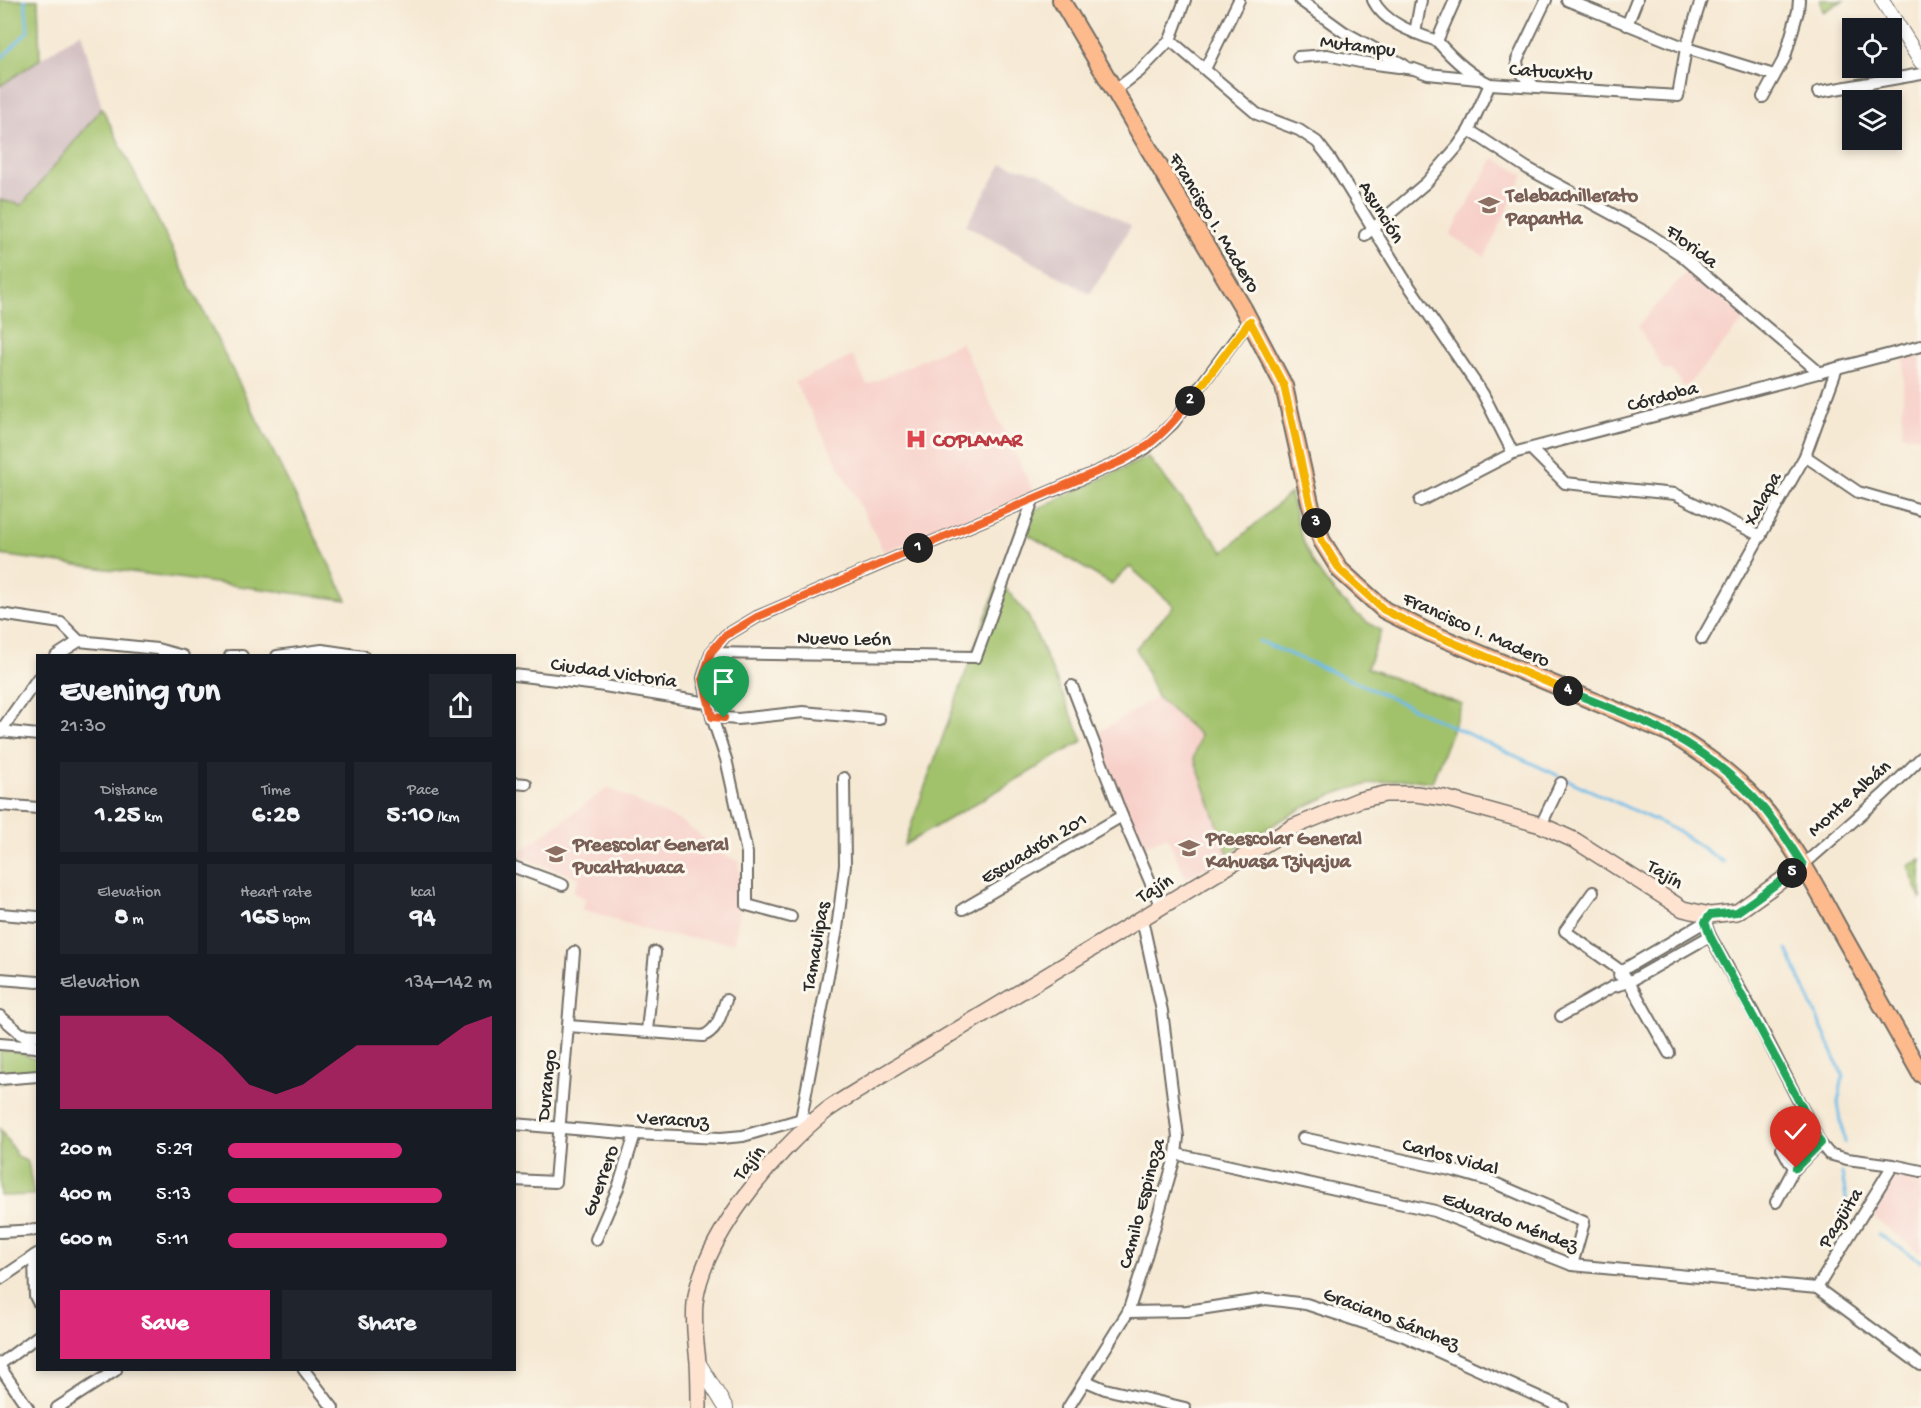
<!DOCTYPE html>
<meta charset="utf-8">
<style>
:root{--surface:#171b24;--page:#20242c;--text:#f1f3f6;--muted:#9ea1a6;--accent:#db2777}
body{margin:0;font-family:"Gochi Hand",sans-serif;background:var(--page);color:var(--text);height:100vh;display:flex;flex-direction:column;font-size:22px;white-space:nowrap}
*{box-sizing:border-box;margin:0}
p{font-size:20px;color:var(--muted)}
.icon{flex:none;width:33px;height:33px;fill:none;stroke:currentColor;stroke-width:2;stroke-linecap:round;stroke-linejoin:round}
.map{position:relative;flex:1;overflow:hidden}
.details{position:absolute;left:36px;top:654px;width:480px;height:717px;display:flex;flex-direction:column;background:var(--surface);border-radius:0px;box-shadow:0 3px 9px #0003}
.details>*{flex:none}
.buttons{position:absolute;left:1842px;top:18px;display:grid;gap:12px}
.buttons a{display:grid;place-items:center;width:60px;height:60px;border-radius:0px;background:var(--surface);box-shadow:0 3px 9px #0003;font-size:30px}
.pin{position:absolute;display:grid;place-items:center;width:51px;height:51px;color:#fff;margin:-62px -26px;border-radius:50% 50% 50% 0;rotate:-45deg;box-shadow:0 0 6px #0007}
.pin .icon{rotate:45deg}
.km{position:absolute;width:30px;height:30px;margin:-15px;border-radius:50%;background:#222;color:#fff;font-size:16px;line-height:30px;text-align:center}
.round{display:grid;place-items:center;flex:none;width:63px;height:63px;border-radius:0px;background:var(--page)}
.headline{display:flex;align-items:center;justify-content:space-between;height:102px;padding:0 24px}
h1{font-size:33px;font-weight:700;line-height:45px}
.figures{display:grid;grid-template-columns:repeat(3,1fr);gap:9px;height:102px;padding:6px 24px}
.figures div{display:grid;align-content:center;border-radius:0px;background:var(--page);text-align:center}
.figures b{font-size:26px;font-weight:700}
.figures small{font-size:16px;font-weight:400}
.figures p{font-size:16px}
.chart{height:168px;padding:12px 24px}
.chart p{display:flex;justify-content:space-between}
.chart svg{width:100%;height:108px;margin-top:6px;fill:var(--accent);opacity:.7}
.primary-button{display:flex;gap:12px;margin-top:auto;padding:12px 24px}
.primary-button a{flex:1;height:69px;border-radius:0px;background:var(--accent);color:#fff;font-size:24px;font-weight:700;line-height:69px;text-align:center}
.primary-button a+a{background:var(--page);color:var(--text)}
ul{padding:0 24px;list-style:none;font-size:20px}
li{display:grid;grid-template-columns:96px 72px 1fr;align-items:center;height:45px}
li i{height:15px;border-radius:8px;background:var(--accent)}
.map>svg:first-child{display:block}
.built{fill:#f7d0c9}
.industrial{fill:#d2bec1}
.green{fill:#a1c16a;stroke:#66764a;stroke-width:1.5}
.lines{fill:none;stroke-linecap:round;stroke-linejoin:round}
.stream{stroke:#6dbce8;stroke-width:3}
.minor-casing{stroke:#726e66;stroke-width:14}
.tertiary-casing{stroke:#726e66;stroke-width:16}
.secondary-casing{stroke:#726e66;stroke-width:18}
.primary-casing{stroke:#726e66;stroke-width:20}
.minor{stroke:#fff;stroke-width:10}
.tertiary{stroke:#fff;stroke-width:14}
.secondary{stroke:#fee3d1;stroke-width:15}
.primary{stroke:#fcba8d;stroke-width:16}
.split-1-casing{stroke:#fff;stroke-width:12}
.split-2-casing{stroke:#fff;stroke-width:12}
.split-3-casing{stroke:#fff;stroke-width:12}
.split-4-casing{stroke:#fff;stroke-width:12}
.split-5-casing{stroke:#fff;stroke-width:12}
.split-6-casing{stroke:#fff;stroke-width:12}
.split-7-casing{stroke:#fff;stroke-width:12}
.split-1{stroke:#f0652b;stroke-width:8}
.split-2{stroke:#f0652b;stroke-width:8}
.split-3{stroke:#f5b400;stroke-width:8}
.split-4{stroke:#f5b400;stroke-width:8}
.split-5{stroke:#22a559;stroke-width:8}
.split-6{stroke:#22a559;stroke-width:8}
.split-7{stroke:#22a559;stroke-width:8}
.labels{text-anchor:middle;stroke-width:6;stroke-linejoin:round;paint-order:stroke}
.street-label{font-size:20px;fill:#2b2b2b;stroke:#fbf7ec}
.education-label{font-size:20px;font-weight:bold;fill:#785e54;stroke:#fbf7ec;text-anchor:start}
.health-label{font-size:20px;font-weight:bold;fill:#be3a42;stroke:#fbf7ec;text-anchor:start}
</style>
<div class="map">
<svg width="1921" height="1408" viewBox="0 0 1921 1408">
<rect width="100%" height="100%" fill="#fbf7ec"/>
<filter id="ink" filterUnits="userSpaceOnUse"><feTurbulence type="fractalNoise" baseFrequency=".0167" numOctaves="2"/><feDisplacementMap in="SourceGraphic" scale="12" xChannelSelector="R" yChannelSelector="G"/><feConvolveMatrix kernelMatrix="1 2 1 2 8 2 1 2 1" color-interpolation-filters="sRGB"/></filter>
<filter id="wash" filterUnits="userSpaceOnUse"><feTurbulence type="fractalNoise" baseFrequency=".008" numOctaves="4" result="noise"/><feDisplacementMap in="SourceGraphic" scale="24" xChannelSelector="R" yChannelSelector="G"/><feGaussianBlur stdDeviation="1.35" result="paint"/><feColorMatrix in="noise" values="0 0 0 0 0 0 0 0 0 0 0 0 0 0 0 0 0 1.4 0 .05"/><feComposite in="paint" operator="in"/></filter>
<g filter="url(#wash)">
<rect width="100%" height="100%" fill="#f6e9d4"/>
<g class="built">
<path d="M 1494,158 L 1524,175 L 1485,257 L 1450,235 Z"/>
<path d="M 1688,270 L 1746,318 L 1685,388 L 1670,369 L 1663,369 L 1638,326 Z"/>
<path d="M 961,342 L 1034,493 L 884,552 L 795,382 L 853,356 L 867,385 Z"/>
<path d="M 1921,349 L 1921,437 L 1902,434 L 1904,353 Z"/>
<path d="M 1157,697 L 1200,735 L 1194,758 L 1228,854 L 1186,879 L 1167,836 L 1141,847 L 1096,734 Z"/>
<path d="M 608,788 L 680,821 L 699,834 L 716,852 L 739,861 L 741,906 L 734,943 L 662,935 L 582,909 L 586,899 L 573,892 L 579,878 L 515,855 Z"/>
<path d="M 1896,1175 L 1921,1179 L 1921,1254 L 1873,1217 Z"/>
</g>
<g class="industrial">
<path d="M 81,32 L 102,108 L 22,205 L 0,200 L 0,86 Z"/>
<path d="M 1002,164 L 1039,173 L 1131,226 L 1090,294 L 966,225 Z"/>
</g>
<g class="green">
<path d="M 0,0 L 38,0 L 40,59 L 0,86 Z"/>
<path d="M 1820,0 L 1844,0 L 1823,12 Z"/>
<path d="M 102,108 L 347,600 L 0,555 L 0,200 L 22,205 Z"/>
<path d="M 1148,457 L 1224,552 L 1290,493 C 1294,508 1297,523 1302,538 C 1315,576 1347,611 1381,631 L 1367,668 L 1462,704 L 1432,782 C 1422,781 1411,779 1400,780 C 1332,784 1283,818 1228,854 L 1194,758 L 1200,735 L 1157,697 L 1136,648 L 1174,606 L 1130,567 L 1111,584 L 1019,529 L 1026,514 Z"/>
<path d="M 999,580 L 1028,616 L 1083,741 L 904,845 Z"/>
<path d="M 1921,860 L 1921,900 L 1908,866 Z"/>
<path d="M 0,1050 L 22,1053 L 37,1060 L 37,1071 L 0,1084 Z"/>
<path d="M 0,1129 L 18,1157 L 28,1162 L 34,1195 L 0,1196 Z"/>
</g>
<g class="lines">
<g class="stream">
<path d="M 0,60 L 28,31 L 25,0"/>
<path d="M 1259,641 L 1356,682 L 1678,831 L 1723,862"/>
<path d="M 1787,949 L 1843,1076 L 1838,1103 L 1845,1143"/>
<path d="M 1842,1173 L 1848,1210"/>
<path d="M 1878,1234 L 1921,1261"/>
</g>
</g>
</g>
<g filter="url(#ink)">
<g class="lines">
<defs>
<g id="minor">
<path d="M 1300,0 L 1344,32 L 1404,65"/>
<path d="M 1373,0 C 1384,23 1414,33 1437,41 L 1455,0"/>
<path d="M 1567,0 L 1686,48 L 1774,75"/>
<path d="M 1627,25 L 1637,0"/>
<path d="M 1415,33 L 1421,0"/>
<path d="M 1170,40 L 1257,114 L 1299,130 L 1317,142 L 1331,160 L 1403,277 L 1483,394 L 1513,453"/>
<path d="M 1437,41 C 1452,58 1470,75 1490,84 L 1678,96 L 1686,48 L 1701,0"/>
<path d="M 1298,57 L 1327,55 L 1360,62 L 1414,69 L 1428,74 L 1478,79"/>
<path d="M 1205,69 L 1239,0"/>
<path d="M 1534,86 C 1526,77 1517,73 1517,60 L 1546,0"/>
<path d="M 1114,91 L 1140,71 L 1170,40 L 1185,0"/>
<path d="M 1818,92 L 1921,74"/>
<path d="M 1763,97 L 1785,57 L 1798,11 L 1799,0"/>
<path d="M 1469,130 L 1527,168 L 1649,234 L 1681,255 L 1820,373"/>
<path d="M 1365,235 L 1427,182 L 1458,146 L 1469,130 L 1490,84"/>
<path d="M 1531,449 L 1565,483 L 1675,494 L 1761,536"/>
<path d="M 1805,456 L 1858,492 L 1921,510"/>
<path d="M 1420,501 L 1513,453 L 1921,346"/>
<path d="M 0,614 L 61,623 L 79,641 L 157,649 L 183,656"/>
<path d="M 1702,639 L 1805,456 L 1837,368"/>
<path d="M 711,653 L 976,657 L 1033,500"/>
<path d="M 56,656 L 79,641"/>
<path d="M 230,656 L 242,656"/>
<path d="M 277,656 L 322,650 L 363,656"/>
<path d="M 514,675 L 598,685 L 708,703"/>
<path d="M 1072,686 L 1122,816 L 1161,907"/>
<path d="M 712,717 L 738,719 L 803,712 L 879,719"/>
<path d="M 0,731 L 38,735"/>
<path d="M 0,732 L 38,678"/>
<path d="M 514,783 L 526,784"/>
<path d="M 0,805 L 38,808"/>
<path d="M 1541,825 L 1561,783"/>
<path d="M 1803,865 L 1883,795 L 1921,758"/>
<path d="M 514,867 L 563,885"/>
<path d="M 1593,892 L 1565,931 L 1621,971 L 1629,982 L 1669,1053"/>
<path d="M 963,909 L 1122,816"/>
<path d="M 0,914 L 38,917"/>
<path d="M 1710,915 L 1705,922 L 1710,936 L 1754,1014 L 1820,1143 L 1829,1154 L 1847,1159 L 1893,1165 L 1921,1171"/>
<path d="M 791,917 L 747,905 L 747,853 L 726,759 L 712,717 L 703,678 L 711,653 L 725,636 L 757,617 L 1122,461 L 1146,448 L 1173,423 L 1249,321"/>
<path d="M 1619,975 L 1621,971 L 1705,922"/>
<path d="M 0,979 L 38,982"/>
<path d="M 0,1016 L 38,1048"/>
<path d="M 1561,1016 L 1612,987 L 1629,982 L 1710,936"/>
<path d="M 568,1026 L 703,1036 C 718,1030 721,1014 726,1000"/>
<path d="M 647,1031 L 655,952"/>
<path d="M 20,1034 L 38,1035"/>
<path d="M 0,1044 L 36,1047"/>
<path d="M 0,1079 L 38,1076"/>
<path d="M 801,1119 L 837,929 L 845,865 L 844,778"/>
<path d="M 514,1124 L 635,1134 L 721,1138 L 743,1136 L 805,1118"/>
<path d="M 1303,1138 L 1455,1171 L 1490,1181 L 1584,1222 L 1572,1265"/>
<path d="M 1782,1148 L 1789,1161 L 1795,1168"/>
<path d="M 1176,1154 L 1435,1211 L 1572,1265 L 1817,1288 L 1921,1365"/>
<path d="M 514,1180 L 555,1182 L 574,952"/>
<path d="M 1776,1202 L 1792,1172 L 1820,1143"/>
<path d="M 0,1232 L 38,1230"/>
<path d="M 596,1239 L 618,1188 L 635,1134"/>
<path d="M 34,1256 L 35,1296 L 38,1302"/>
<path d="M 0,1279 L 37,1254"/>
<path d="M 1817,1288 L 1893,1165"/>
<path d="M 1128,1312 L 1187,1311 L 1266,1299 L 1306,1304 L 1404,1336 L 1563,1408"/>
<path d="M 0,1364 L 38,1336"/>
<path d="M 0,1367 L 28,1408"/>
<path d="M 304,1370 L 333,1408"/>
<path d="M 1086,1381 L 1105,1389 L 1185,1408"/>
<path d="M 57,1408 L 116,1370"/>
<path d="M 1068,1408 L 1128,1312 L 1144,1263 L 1176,1154 L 1178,1137 L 1162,1011 L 1142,919"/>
</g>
<g id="tertiary">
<path d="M 1882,0 L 1921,62"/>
<path d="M 698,1362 L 726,1408"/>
</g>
<path id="secondary" d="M 699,1408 C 699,1393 699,1378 698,1362 C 696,1342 693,1324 695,1303 C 702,1239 776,1150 826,1111 C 842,1099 860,1090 876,1079 L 1293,827 L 1359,800 L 1385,794 L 1416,794 L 1444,798 L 1541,825 L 1576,841 L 1683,909 L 1710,915 L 1737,912 L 1803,865"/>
<path id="primary" d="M 1061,0 L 1243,308 L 1284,386 L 1310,503 L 1322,541 L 1340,570 L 1384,610 L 1428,632 L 1670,733 C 1700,752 1732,773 1756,800 C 1790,838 1814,883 1838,927 C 1866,976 1893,1025 1921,1074"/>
</defs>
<use href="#minor" class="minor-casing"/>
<use href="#tertiary" class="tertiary-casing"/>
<use href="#secondary" class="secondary-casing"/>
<use href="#primary" class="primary-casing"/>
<use href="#minor" class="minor"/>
<use href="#tertiary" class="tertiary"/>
<use href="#secondary" class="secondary"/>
<use href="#primary" class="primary"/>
</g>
</g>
<g class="lines" filter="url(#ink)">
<defs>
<path id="split-1" d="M 724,718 L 712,717 L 703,678 L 711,652 L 725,636 L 757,617 L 918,548"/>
<path id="split-2" d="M 918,548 L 1122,461 C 1154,444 1168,429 1190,401"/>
<path id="split-3" d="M 1190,401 L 1250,321 L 1284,386 L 1310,503 L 1316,523"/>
<path id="split-4" d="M 1316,523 L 1322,541 L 1340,570 L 1384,610 L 1428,632 L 1568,691"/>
<path id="split-5" d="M 1568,691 C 1602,705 1638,717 1670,734 C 1709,755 1749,787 1775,823 C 1785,836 1794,851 1803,865 L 1792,873"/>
<path id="split-6" d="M 1792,873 L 1737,912 L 1710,915 L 1705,922 L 1710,936 L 1802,1107"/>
<path id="split-7" d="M 1796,1168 L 1821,1143 L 1802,1107"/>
</defs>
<use href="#split-1" class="split-1-casing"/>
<use href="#split-2" class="split-2-casing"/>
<use href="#split-3" class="split-3-casing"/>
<use href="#split-4" class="split-4-casing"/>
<use href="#split-5" class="split-5-casing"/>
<use href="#split-6" class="split-6-casing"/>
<use href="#split-7" class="split-7-casing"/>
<use href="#split-1" class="split-1"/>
<use href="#split-2" class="split-2"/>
<use href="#split-3" class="split-3"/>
<use href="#split-4" class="split-4"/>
<use href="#split-5" class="split-5"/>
<use href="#split-6" class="split-6"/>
<use href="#split-7" class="split-7"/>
</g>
<defs>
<symbol id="university-bare" viewBox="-9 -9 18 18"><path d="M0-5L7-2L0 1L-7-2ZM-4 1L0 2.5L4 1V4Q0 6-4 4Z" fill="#8d6e63" stroke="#fbf7ec" stroke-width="2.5" paint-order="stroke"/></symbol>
<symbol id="hospital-bare" viewBox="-9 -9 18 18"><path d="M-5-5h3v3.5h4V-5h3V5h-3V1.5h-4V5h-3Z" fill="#e0444e" stroke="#fbf7ec" stroke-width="2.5" paint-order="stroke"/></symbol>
<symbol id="school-bare" viewBox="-9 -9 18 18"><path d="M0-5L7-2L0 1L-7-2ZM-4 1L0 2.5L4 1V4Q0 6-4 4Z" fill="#8d6e63" stroke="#fbf7ec" stroke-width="2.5" paint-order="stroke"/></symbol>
</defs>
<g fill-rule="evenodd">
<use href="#university-bare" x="1474" y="190" width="30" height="30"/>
<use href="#hospital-bare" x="901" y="424" width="30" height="30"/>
<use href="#school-bare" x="1174" y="833" width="30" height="30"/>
<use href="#school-bare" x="541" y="839" width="30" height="30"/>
</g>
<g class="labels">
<g class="street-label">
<text transform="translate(1358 44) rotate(7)" y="7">Mutampu</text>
<text transform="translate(1551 70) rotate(3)" y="7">Catucuxtu</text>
<text transform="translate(1383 211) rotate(58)" y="7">Asunción</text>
<text transform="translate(1216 222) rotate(59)" y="7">Francisco I. Madero</text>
<text transform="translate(1693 245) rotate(37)" y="7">Florida</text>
<text transform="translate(1662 395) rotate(-15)" y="7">Córdoba</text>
<text transform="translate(1761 498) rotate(-61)" y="7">Xalapa</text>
<text transform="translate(1477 628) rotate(24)" y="7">Francisco I. Madero</text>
<text transform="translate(844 637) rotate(1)" y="7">Nuevo León</text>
<text transform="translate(614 671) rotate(8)" y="7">Ciudad Victoria</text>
<text transform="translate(1848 797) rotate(-42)" y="7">Monte Albán</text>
<text transform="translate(1033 847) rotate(-31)" y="7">Escuadrón 201</text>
<text transform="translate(1666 873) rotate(32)" y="7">Tajín</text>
<text transform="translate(1154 887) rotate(-31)" y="7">Tajín</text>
<text transform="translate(814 946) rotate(-80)" y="7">Tamaulipas</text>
<text transform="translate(545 1085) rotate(-84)" y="7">Durango</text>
<text transform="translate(673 1118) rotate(3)" y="7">Veracruz</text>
<text transform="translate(1451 1155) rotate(15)" y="7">Carlos Vidal</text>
<text transform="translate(748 1162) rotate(-51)" y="7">Tajín</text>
<text transform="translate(599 1180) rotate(-70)" y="7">Guerrero</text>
<text transform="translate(1140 1203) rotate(-75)" y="7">Camilo Espinoza</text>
<text transform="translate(1839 1217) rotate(-58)" y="7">Pagüita</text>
<text transform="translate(1511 1220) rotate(20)" y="7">Eduardo Méndez</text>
<text transform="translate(1392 1317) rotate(21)" y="7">Graciano Sánchez</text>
</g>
<g class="education-label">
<text x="1506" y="201">Telebachillerato<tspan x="1506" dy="23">Papantla</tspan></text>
<text x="1206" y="844">Preescolar General<tspan x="1206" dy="23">Kahuasa Tziyajua</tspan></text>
<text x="573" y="850">Preescolar General<tspan x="573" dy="23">Pucaltahuaca</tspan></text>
</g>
<g class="health-label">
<text x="933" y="446">COPLAMAR</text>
</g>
</g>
</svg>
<div class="buttons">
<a><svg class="icon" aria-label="locate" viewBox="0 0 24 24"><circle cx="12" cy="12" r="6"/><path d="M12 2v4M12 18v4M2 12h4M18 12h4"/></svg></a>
<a><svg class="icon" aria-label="layers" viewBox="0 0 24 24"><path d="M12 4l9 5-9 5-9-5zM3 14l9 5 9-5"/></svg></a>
</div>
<div class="pin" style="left:724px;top:718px;background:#1e9e55"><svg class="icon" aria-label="arrive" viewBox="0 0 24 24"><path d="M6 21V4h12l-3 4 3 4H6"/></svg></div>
<div class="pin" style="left:1796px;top:1168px;background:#d93025"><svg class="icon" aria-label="check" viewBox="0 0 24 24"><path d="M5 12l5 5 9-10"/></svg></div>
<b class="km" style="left:918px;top:548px">1</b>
<b class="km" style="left:1190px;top:401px">2</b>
<b class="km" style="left:1316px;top:523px">3</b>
<b class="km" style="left:1568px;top:691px">4</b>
<b class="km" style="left:1792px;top:873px">5</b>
<section class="details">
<div class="headline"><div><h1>Evening run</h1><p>21:30</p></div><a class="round"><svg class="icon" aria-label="share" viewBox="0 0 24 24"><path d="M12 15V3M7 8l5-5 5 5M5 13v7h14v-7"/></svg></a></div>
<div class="figures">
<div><p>Distance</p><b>1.25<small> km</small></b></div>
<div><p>Time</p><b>6:28</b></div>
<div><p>Pace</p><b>5:10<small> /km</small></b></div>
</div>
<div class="figures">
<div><p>Elevation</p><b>8<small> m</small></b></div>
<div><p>Heart rate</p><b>165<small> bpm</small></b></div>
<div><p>kcal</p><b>94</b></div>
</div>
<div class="chart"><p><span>Elevation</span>134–142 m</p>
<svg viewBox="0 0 160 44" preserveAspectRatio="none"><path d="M0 44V6L10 6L20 6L30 6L40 6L50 14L60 22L70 34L80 38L90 34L100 26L110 18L120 18L130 18L140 18L150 10L160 6V44z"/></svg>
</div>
<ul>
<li><b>200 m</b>5:29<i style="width:66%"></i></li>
<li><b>400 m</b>5:13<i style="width:81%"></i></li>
<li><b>600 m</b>5:11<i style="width:83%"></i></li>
</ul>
<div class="primary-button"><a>Save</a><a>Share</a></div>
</section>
</div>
